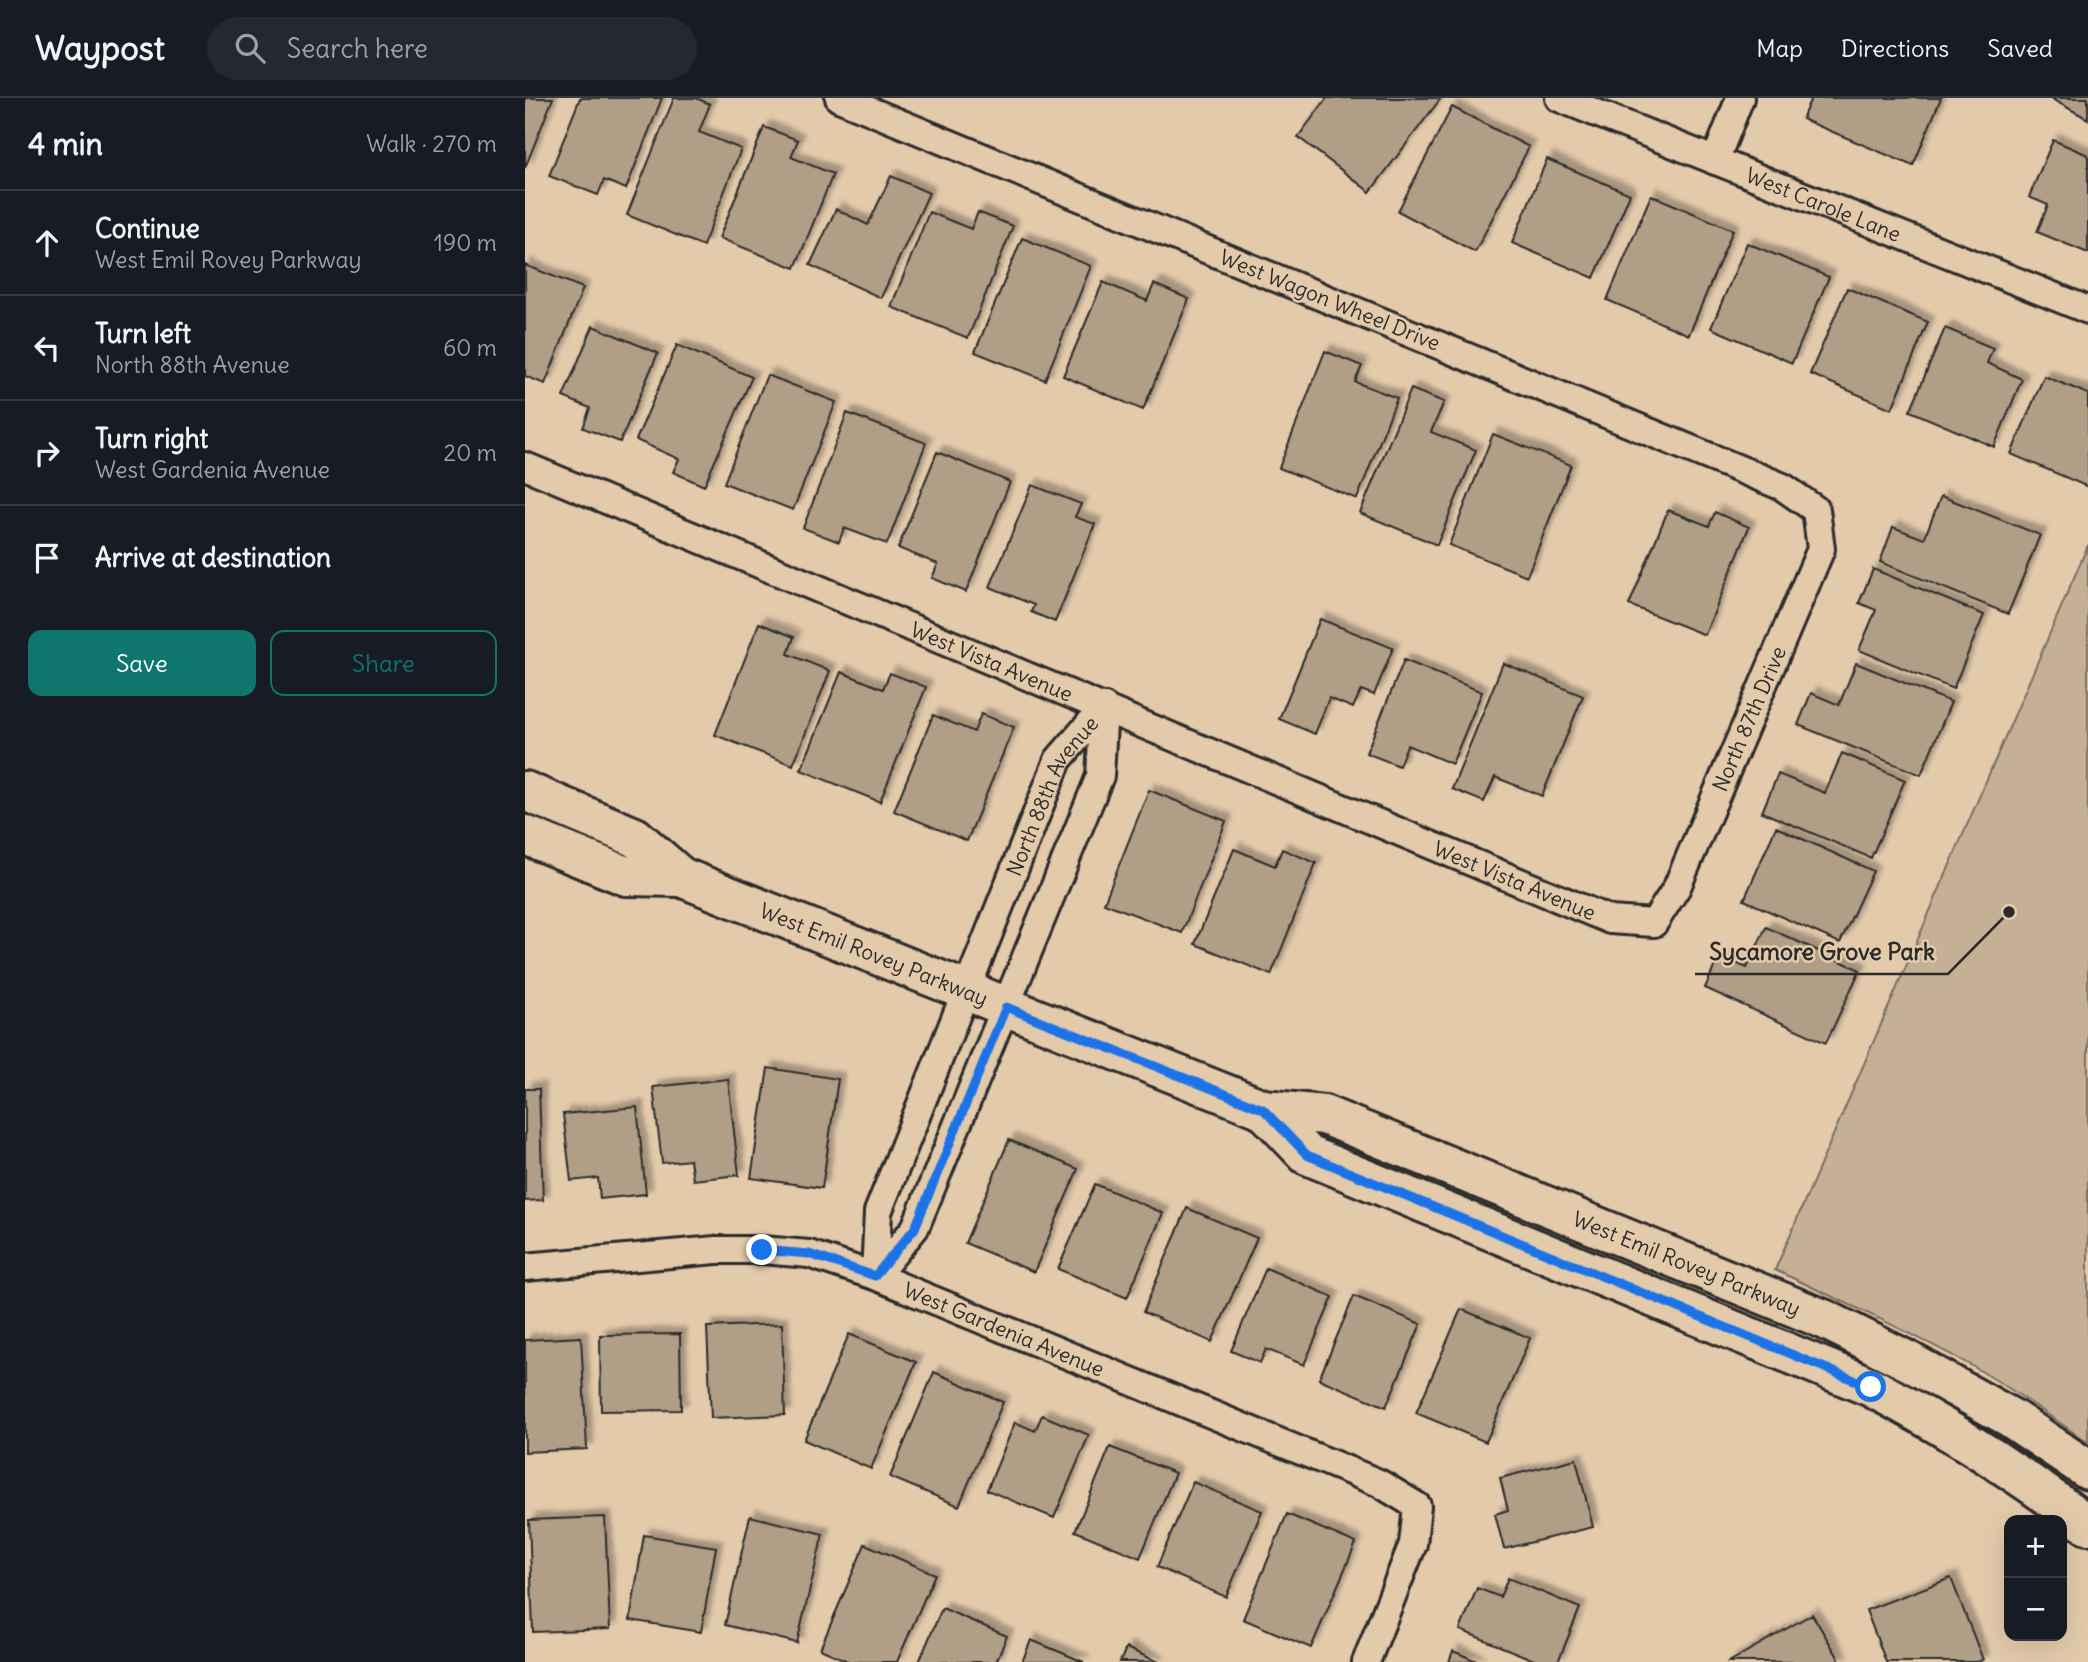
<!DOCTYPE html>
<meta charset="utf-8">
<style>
:root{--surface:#171b24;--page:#242831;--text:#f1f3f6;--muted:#9ea1a6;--line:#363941;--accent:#0f766e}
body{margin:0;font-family:Delius,sans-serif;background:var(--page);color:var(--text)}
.controls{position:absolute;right:21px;bottom:21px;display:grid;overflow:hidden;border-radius:14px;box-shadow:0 7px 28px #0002}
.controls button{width:63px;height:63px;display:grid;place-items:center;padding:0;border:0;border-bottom:2px solid var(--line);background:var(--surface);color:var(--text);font:35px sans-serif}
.stop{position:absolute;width:21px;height:21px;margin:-16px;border:5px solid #1a73e8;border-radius:50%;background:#fff}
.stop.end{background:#1a73e8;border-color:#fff;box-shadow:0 2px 7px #0008}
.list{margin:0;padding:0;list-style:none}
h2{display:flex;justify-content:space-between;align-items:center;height:91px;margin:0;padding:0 28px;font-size:30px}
h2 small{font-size:23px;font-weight:400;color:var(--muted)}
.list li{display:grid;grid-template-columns:46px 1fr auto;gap:21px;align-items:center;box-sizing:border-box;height:105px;padding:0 28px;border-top:2px solid var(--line)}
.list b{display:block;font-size:26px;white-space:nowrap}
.list p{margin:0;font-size:23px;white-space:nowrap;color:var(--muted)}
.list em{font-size:23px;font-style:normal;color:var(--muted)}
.actions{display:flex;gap:14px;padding:21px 28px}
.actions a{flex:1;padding:16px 0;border:2px solid var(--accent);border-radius:14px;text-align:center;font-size:24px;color:var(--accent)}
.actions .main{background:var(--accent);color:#fff}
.icon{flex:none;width:38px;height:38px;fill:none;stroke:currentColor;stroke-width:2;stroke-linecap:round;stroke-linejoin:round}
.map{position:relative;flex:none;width:1563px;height:1564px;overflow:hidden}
header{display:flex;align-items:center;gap:42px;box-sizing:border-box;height:98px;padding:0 35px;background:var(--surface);border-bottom:2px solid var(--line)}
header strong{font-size:33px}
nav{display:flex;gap:38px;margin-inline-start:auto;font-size:24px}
.search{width:490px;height:63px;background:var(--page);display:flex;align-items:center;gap:18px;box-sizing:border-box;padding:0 24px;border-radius:38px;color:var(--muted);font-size:26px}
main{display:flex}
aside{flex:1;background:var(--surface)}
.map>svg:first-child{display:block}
</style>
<header>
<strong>Waypost</strong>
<div class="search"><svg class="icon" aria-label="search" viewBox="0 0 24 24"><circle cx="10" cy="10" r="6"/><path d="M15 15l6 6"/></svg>Search here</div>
<nav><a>Map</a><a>Directions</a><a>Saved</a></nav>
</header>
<main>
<aside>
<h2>4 min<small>Walk · 270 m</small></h2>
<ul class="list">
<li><svg class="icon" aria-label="ahead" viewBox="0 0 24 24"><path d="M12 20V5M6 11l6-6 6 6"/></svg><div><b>Continue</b><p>West Emil Rovey Parkway</p></div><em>190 m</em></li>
<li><svg class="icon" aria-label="left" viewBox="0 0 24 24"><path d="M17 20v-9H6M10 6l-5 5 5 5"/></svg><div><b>Turn left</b><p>North 88th Avenue</p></div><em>60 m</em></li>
<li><svg class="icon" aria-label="right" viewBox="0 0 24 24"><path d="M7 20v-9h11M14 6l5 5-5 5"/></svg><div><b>Turn right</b><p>West Gardenia Avenue</p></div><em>20 m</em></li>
<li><svg class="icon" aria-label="arrive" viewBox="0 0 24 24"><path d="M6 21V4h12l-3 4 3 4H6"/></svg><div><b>Arrive at destination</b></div></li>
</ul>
<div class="actions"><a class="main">Save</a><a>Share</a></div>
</aside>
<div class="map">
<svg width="1563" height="1564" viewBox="0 0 1563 1564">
<defs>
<filter id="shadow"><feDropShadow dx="6" dy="-6" stdDeviation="2" flood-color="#0004"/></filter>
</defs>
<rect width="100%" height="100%" fill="#e3caab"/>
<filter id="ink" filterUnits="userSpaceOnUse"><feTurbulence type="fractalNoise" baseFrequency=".0143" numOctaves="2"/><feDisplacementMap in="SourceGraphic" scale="14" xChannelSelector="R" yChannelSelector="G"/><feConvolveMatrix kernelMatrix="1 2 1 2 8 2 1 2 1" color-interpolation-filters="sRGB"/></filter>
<g filter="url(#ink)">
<!-- green -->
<path fill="#c5b096" stroke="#786e60" stroke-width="2" d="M1563,447V1345C1526,1318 1488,1291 1447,1268C1383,1233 1317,1203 1250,1172Z"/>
<!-- building -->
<path fill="#b09e87" stroke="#2b2b2b" stroke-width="2" filter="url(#shadow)" d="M0,0H28L0,70Z
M55,0H137L101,91L79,82L73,97L24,78Z
M149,0H171L185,6L174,34L216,51L178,148L102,117Z
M802,0H916L845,94L773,39Z
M1286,0H1416L1388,68L1277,21Z
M1525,0H1563V21Z
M927,9L1004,49L950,154L873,113Z
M239,29L273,42L266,59L308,76L270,170L194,140Z
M1528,42L1563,57V155L1512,134L1523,107L1504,99Z
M1022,61L1105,96L1069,180L987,145Z
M366,78L404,95L356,200L285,167L311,111L343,127Z
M1126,97L1208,132L1164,237L1082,202Z
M404,114L446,131L453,114L488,128L443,240L366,209Z
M497,140L566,168L520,282L450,254Z
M1222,145L1304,179L1267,265L1186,230Z
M0,167L58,190L20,286L0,278Z
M578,184L622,203L629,186L664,201L618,312L538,278Z
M1322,190L1403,224L1367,311L1285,276Z
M68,228L133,255L95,344L58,330L65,310L38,299Z
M1420,230L1468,250L1462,265L1497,281L1469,349L1385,313Z
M152,247L227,279L179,388L148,374L154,361L111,342Z
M800,253L837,268L830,284L872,300L832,401L754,370Z
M242,277L311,304L268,412L199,385Z
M1519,278L1563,296V389L1486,356Z
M886,291L919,304L906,334L951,352L912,447L835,415Z
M322,315L401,345L362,446L319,430L314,444L278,430Z
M968,336L1046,367L1002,478L924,447Z
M412,354L485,384L441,494L407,480L413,466L373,450Z
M507,387L556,406L550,419L570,426L530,524L506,514L509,507L465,489Z
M1416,398L1515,437L1483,516L1355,464L1368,429L1399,441Z
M1143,412L1184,428L1190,414L1224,429L1180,537L1104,507Z
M1348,471L1459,517L1428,591L1334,552L1351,512L1334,505Z
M795,521L868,550L849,597L836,592L828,610L804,600L790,636L754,621Z
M234,525L269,539L263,556L305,573L268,667L190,637Z
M879,562L957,594L927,666L882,647L874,668L841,655Z
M978,565L1058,598L1017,698L970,679L959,704L927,691Z
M1331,565L1426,604L1396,677L1273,627L1286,595L1314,607Z
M316,574L358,591L365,575L401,589L355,704L276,672Z
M456,616L489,629L442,743L369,713L408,617L449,634Z
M1317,655L1380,682L1346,760L1237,714L1253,676L1300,695Z
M624,692L701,723L657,835L579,805Z
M1251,729L1348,773L1315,845L1219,802Z
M709,751L750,768L757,751L791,765L746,877L670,846Z
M1241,829L1335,872L1301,945L1180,890L1194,858L1222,870Z
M243,970L313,981L297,1090L226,1080Z
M203,981L214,1077L168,1082L165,1062L137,1065L128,989Z
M0,991H14L18,1102L0,1103Z
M112,1009L121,1096L75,1101L73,1080L46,1083L38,1016Z
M484,1042L553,1071L509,1174L440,1145Z
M570,1086L638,1115L602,1200L533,1171Z
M662,1110L732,1140L687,1244L618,1214Z
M741,1170L808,1199L779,1267L741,1251L735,1265L706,1253Z
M829,1198L896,1226L861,1309L794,1281Z
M936,1211L1005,1240L961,1344L891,1315Z
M257,1226L260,1317L186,1320L182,1229Z
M155,1236L156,1312L76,1313L75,1237Z
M324,1236L391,1264L346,1371L279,1342Z
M56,1239L62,1351L0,1354V1242Z
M409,1274L478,1304L434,1408L365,1379Z
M517,1317L564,1337L529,1420L462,1392L490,1324L510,1333Z
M585,1349L650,1375L615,1460L550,1433Z
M1051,1361L1068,1429L979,1451L970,1416L983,1412L975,1380Z
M668,1384L737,1413L701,1499L632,1469Z
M762,1416L831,1445L786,1550L718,1521Z
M225,1418L298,1436L272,1545L200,1527Z
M80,1419L85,1531L8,1534L4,1422Z
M119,1437L191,1449L176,1534L105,1522Z
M340,1446L410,1476L372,1564H325L295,1551Z
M983,1480L1055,1510L1033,1564H1014L935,1532L952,1490L975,1499Z
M1426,1480L1458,1562L1452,1564H1361L1341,1512Z
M417,1510L482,1538L471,1564H394Z
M1287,1516L1316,1564H1204Z
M506,1542L559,1564H497Z
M601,1550L634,1564H595Z
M928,1553L954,1564H924Z"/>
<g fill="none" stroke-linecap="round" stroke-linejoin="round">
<!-- street casing -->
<g stroke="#2b2b2b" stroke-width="32">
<g id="street">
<path id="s1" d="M1034,0L1563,212"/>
<path d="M1190,63L1215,0"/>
<path id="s2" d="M0,368L1085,822L1129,825L1152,789L1296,451L1291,412L1258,389L314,0"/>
<path id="s3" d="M0,1169L191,1152H237L284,1156L350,1178L854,1385L892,1408L888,1446L841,1564"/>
<path id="s4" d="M350,1178L353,1114L533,662L579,609"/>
<path d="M350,1178L390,1130L575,678L579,609"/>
</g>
</g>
<!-- secondary casing -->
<g stroke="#2b2b2b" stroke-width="44">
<g id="secondary">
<path id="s5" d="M0,693L110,739L156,779L738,1011L799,1017L1301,1222L1385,1264L1486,1320L1563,1372"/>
<path d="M0,737L101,778L156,779"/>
<path d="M738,1011L782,1057L1346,1289C1422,1329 1494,1375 1563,1427"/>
</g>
</g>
<!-- street -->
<use href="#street" stroke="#e3caab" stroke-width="26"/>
<!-- secondary -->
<use href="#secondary" stroke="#e3caab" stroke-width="38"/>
</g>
</g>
<g fill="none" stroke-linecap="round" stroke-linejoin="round" filter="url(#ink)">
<!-- route -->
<path stroke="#1a73e8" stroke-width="9" d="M237,1152L284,1156L350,1178L390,1130L481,909L738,1011L782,1057L1346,1289"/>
</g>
<g text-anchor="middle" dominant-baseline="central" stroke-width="5" stroke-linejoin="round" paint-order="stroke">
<!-- street labels -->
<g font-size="21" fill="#2b2b2b" stroke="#e3caab">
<text stroke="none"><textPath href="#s1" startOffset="285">West Carole Lane</textPath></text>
<text transform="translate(805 202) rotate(22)">West Wagon Wheel Drive</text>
<text stroke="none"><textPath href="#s2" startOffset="506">West Vista Avenue</textPath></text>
<text stroke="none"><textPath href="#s2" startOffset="1446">North 87th Drive</textPath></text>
<text stroke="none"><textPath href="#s4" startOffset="516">North 88th Avenue</textPath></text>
<text stroke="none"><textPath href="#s2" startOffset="1073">West Vista Avenue</textPath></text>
<text stroke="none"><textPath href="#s5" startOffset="388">West Emil Rovey Parkway</textPath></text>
<text stroke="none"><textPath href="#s5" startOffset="1260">West Emil Rovey Parkway</textPath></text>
<text stroke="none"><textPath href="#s3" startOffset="494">West Gardenia Avenue</textPath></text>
</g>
</g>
<!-- callouts -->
<path fill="none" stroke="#2b2b2b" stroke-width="2.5" d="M1484 814L1423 876H1170"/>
<circle fill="#2b2b2b" stroke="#e3caab" stroke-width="2.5" cx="1484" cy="814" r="7"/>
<g font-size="23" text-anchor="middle" font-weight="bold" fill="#2b2b2b" stroke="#e3caab" stroke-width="5" stroke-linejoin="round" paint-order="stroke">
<text x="1297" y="862">Sycamore Grove Park</text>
</g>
</svg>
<div class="controls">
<button>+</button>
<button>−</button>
</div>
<div class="stop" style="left:1346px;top:1289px"></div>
<div class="stop end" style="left:237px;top:1152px"></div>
</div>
</main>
